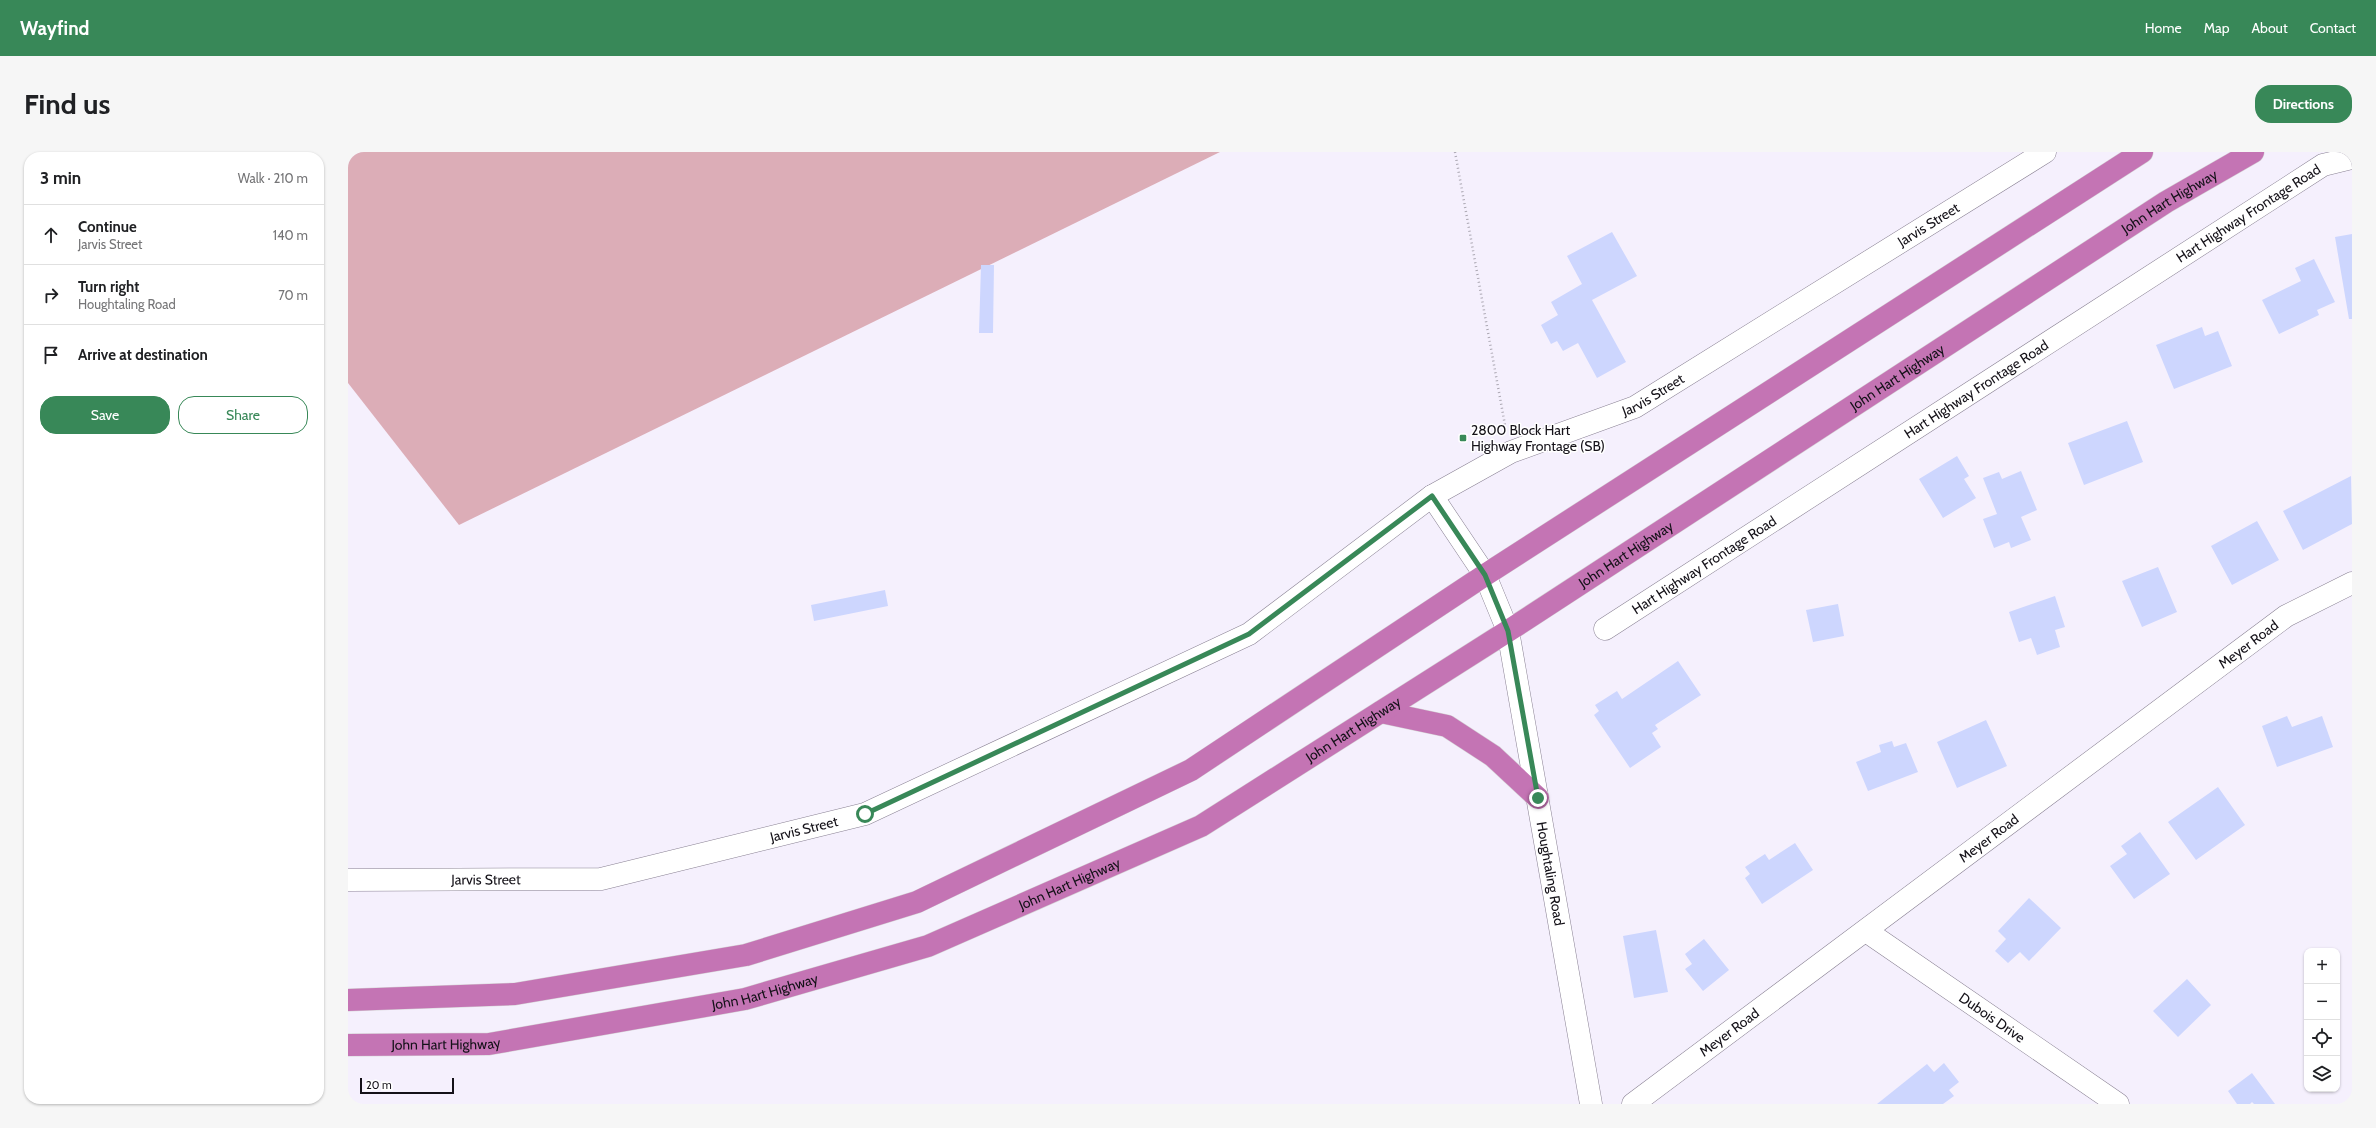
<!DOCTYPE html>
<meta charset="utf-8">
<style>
:root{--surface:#fff;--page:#f6f6f6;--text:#202124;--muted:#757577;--line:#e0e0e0;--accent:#388858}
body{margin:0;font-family:Cabin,sans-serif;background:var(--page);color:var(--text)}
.controls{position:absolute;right:12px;bottom:12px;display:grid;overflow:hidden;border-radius:8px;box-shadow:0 1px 3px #0004}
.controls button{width:36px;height:36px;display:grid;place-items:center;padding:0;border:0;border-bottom:1px solid var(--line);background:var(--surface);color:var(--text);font:20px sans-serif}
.scale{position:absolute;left:12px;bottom:10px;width:94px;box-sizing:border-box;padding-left:4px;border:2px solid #141118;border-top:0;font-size:11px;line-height:14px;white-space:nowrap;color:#141118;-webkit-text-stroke:3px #fff;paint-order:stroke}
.stop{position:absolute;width:12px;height:12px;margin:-9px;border:3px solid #388858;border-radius:50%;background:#fff}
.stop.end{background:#388858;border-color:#fff;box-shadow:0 1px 4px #0008}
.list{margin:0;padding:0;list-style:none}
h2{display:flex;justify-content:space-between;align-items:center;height:52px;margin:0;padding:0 16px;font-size:17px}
h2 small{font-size:13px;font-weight:400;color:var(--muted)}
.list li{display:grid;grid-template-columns:26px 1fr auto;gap:12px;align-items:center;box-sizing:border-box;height:60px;padding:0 16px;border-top:1px solid var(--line)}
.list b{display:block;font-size:15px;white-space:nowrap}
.list p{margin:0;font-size:13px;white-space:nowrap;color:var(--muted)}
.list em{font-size:13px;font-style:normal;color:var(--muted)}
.actions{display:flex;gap:8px;padding:12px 16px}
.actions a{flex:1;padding:9px 0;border:1px solid var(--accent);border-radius:16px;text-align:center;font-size:14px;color:var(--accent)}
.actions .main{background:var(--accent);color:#fff}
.icon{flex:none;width:22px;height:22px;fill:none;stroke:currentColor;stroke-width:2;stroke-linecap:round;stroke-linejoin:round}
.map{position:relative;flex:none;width:2004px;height:952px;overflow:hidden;border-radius:16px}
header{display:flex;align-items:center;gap:24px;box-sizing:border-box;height:56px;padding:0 20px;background:var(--accent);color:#fff}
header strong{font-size:19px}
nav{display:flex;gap:22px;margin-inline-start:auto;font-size:14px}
.intro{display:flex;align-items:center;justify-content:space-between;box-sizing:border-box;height:96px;padding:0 24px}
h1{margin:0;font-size:28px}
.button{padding:10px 18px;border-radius:16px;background:var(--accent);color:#fff;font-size:14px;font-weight:700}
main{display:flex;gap:24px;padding:0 24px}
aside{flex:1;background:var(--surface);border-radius:16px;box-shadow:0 1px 3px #0004}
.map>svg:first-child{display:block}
</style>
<header>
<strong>Wayfind</strong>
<nav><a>Home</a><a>Map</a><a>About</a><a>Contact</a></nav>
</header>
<div class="intro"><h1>Find us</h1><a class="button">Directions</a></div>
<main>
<aside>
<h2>3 min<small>Walk · 210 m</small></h2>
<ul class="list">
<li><svg class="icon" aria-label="ahead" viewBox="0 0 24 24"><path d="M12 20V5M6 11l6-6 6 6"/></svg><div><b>Continue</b><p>Jarvis Street</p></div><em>140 m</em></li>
<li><svg class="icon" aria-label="right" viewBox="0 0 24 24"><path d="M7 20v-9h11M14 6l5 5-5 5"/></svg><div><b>Turn right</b><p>Houghtaling Road</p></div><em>70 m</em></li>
<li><svg class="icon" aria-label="arrive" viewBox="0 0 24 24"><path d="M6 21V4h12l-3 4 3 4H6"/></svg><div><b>Arrive at destination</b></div></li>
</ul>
<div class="actions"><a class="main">Save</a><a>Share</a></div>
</aside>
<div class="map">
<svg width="2004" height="952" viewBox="0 0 2004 952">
<rect width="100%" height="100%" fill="#f5f0fd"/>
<!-- forest -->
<path fill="#dcadb7" d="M0,0H872L111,373L0,231Z"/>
<!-- building -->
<path fill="#cdd6fe" d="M1264,80L1289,124L1244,148L1278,210L1249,226L1230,191L1215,199L1209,189L1203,192L1193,173L1210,163L1203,150L1234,132L1219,104Z
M2004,82V167H2001L1987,85Z
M1966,107L1987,150L1969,158L1971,163L1931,182L1914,148L1953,129L1947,116Z
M633,113H646L645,181H631Z
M1854,175L1857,184L1870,179L1884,214L1826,237L1808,193Z
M1779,269L1795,310L1736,333L1720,291Z
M1609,304L1621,324L1616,327L1628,346L1595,366L1571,327Z
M1673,319L1689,358L1673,365L1683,388L1663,396L1661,390L1646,396L1635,367L1649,362L1635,326L1651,320L1654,327Z
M2003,324L2004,372L1955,398L1935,359Z
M1909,369L1931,408L1884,433L1863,394Z
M1810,415L1829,460L1794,475L1774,429Z
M537,438L540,454L466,469L463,453Z
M1707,444L1717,475L1707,478L1712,495L1689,503L1683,486L1671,490L1661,460Z
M1490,452L1496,484L1465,490L1458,458Z
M1330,509L1353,543L1307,573L1310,577L1304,581L1313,595L1282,616L1246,563L1251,559L1247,553L1269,539L1274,547Z
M1939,564L1944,575L1974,564L1985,595L1929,615L1914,574Z
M1638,568L1659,614L1609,636L1589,590Z
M1544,589L1546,595L1558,591L1570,620L1520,639L1508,610L1533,600L1531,593Z
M1870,635L1897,673L1848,708L1820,670Z
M1792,680L1822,722L1786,747L1762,714L1779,702L1773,694Z
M1447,691L1465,718L1414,752L1397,726L1402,722L1397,715L1417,702L1421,708Z
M1681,746L1713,776L1681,809L1672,800L1660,811L1647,799L1658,787L1650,779Z
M1308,778L1320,840L1286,846L1275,784Z
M1356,787L1381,818L1355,839L1337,817L1344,812L1337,802Z
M1839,827L1863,853L1830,885L1805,859Z
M1596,911L1611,930L1601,938L1606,944L1595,952H1529L1579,912L1586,920Z
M1904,921L1927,952H1906L1904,950L1902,952H1889L1880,939Z"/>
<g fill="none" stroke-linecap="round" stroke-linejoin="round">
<!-- street casing -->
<g stroke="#898193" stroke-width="23">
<g id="street">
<path id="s1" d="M1084,344L1137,423L1160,479L1243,952"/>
<path id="s2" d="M1257,477L1975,13L2004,6"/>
<path id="s3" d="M0,728L253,727L517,662L901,482L1084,344L1163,300L1287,255L1697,0"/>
<path id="s4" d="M1518,779L1770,952"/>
<path id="s5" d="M1285,952L1938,464L2004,431"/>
</g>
</g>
<!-- highway casing -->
<g stroke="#d5d4d5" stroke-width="23">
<g id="highway">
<path d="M1033,560L1099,574L1145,604L1190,646"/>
<path d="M0,848L167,842L398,803L569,750L843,618L1137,423L1794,0"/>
<path id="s6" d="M0,893L141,892L397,847L580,794L853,674L1160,479L1818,50L1905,0"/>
</g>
</g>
<!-- path -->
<path stroke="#aca8b3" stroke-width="2.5" stroke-dasharray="1 3" stroke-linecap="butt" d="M1107,0L1157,273"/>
<!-- street -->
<use href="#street" stroke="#fff" stroke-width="22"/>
<!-- highway -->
<use href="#highway" stroke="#c474b4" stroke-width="22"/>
</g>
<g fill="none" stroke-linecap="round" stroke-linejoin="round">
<!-- route -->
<path stroke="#388858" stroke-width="5" d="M517,662L901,482L1084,344L1137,423L1160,479L1190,646"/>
</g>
<!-- markers -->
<rect fill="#388858" stroke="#fff" stroke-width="1.5" x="1111" y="282" width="8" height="8" rx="2"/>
<g text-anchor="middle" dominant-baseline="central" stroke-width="3" stroke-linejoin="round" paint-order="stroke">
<!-- street labels -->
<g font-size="14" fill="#141118" stroke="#fff">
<text stroke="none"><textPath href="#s6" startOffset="2042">John Hart Highway</textPath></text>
<text stroke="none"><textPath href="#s2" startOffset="766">Hart Highway Frontage Road</textPath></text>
<text stroke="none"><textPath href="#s3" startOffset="1746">Jarvis Street</textPath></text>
<text stroke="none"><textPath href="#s6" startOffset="1718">John Hart Highway</textPath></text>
<text stroke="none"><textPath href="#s2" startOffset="442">Hart Highway Frontage Road</textPath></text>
<text stroke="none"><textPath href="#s3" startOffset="1422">Jarvis Street</textPath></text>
<text stroke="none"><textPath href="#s6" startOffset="1394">John Hart Highway</textPath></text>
<text stroke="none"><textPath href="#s2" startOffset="118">Hart Highway Frontage Road</textPath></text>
<text stroke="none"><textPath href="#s5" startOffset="768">Meyer Road</textPath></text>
<text stroke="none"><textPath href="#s6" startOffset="1070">John Hart Highway</textPath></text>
<text stroke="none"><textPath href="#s3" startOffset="462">Jarvis Street</textPath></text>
<text stroke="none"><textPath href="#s5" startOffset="444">Meyer Road</textPath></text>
<text stroke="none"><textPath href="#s1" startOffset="402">Houghtaling Road</textPath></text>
<text stroke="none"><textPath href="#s3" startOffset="138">Jarvis Street</textPath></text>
<text stroke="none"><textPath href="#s6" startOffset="746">John Hart Highway</textPath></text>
<text stroke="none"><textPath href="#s6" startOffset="422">John Hart Highway</textPath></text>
<text stroke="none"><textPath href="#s4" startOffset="153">Dubois Drive</textPath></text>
<text stroke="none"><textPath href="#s5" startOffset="120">Meyer Road</textPath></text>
<text stroke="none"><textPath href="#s6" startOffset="98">John Hart Highway</textPath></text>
</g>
<!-- poi labels -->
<g font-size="14" fill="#141118" stroke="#fff" text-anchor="start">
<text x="1123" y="278">2800 Block Hart<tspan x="1123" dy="16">Highway Frontage (SB)</tspan></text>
</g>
</g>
</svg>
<div class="controls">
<button>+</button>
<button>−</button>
<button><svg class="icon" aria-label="locate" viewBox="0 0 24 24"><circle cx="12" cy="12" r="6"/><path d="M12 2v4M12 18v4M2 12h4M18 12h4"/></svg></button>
<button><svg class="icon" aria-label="layers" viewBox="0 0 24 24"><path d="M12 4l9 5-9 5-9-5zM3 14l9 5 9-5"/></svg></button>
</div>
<div class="scale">20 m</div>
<div class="stop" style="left:517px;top:662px"></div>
<div class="stop end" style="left:1190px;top:646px"></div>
</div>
</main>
